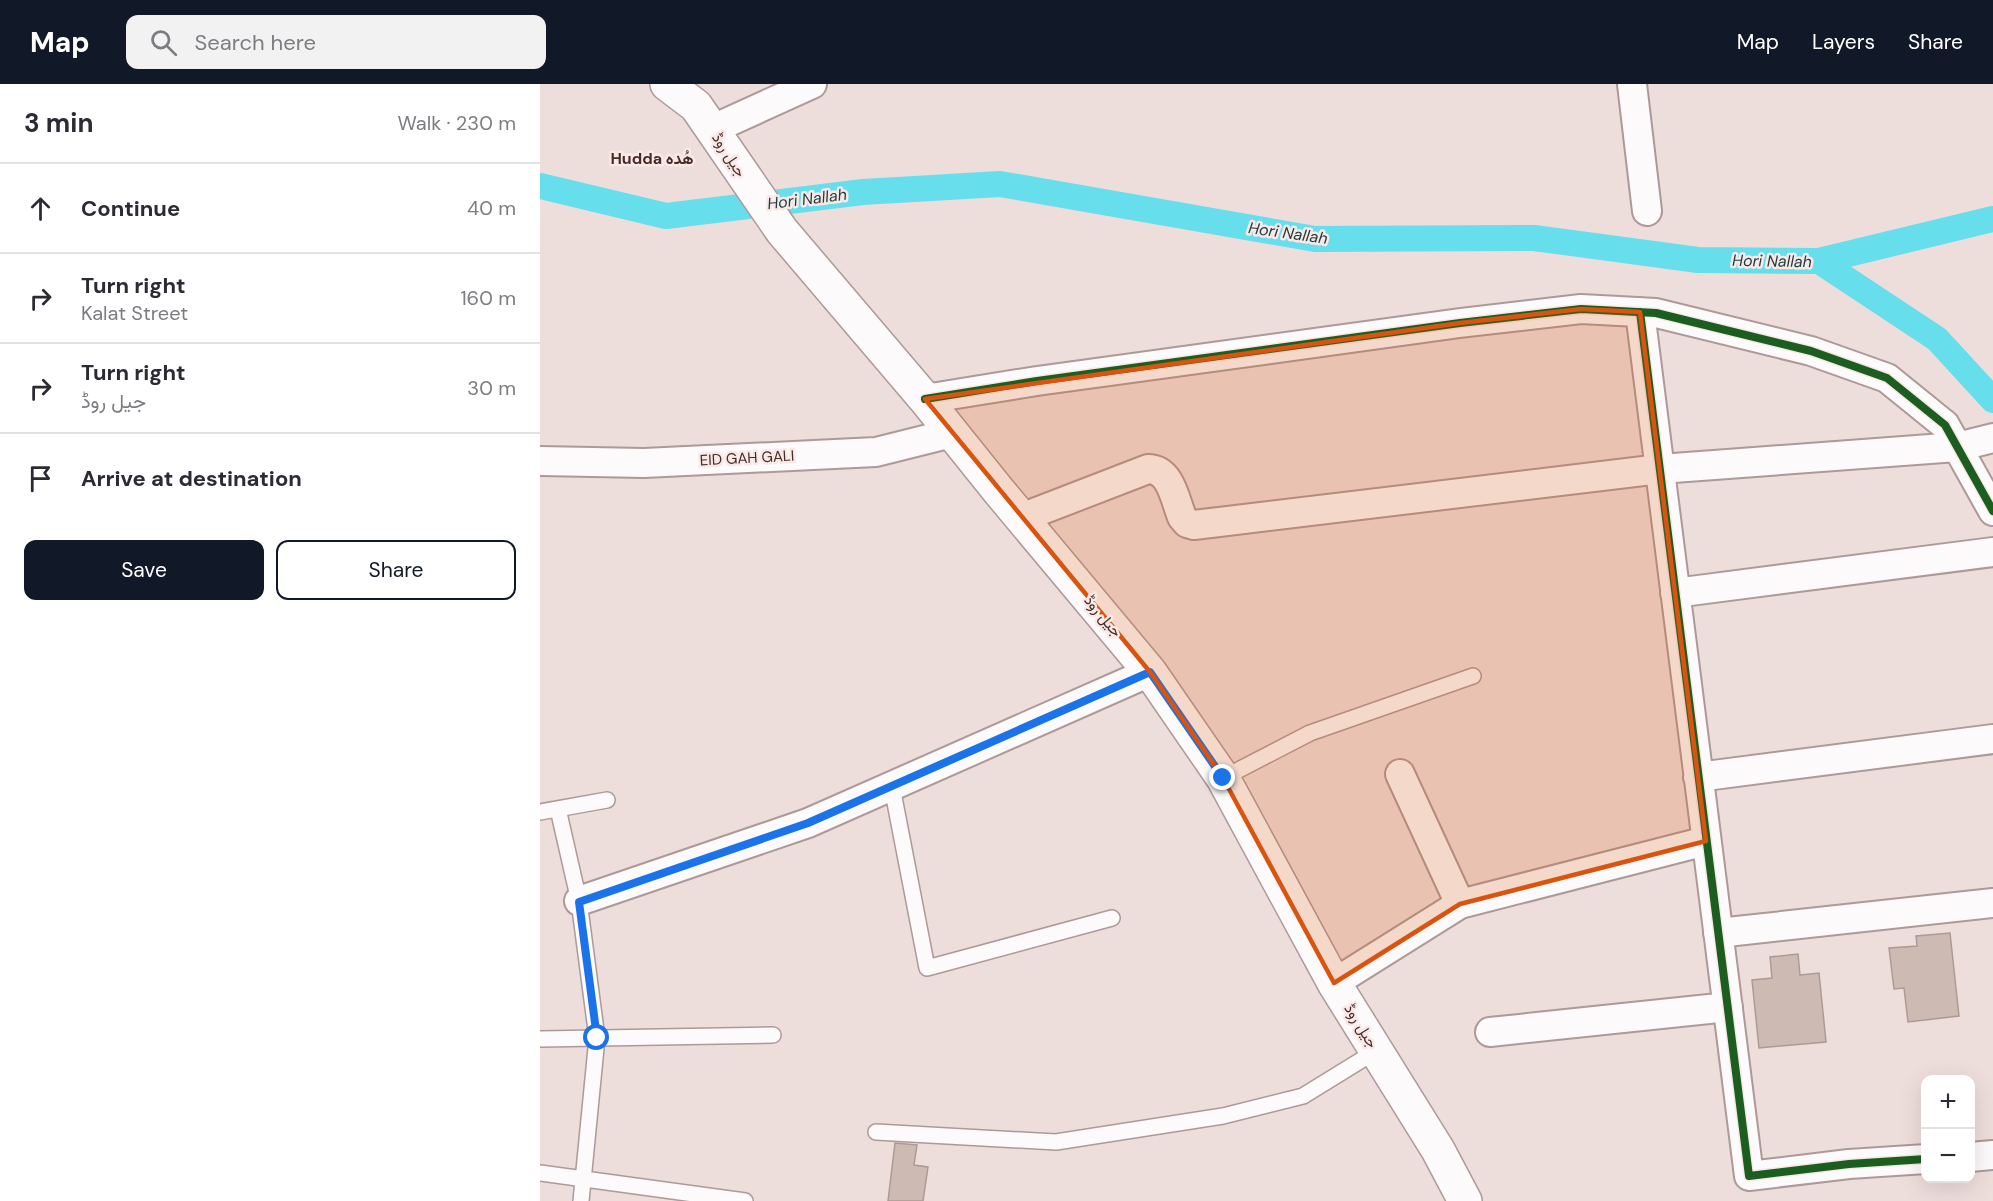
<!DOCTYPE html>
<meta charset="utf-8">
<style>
:root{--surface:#fff;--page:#f2f2f3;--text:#2b2b33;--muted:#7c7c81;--line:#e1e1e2;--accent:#111827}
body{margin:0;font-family:"DM Sans",Vazirmatn,sans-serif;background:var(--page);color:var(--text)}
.controls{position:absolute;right:18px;bottom:18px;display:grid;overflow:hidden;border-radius:12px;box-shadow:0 6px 24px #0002}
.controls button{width:54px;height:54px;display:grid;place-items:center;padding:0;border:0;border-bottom:2px solid var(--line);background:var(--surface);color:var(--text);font:30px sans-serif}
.stop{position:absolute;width:18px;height:18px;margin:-14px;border:4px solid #1a73e8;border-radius:50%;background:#fff}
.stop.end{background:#1a73e8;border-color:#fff;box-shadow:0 2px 6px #0008}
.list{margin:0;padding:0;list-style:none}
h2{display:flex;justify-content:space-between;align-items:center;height:78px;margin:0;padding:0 24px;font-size:26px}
h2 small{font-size:20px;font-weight:400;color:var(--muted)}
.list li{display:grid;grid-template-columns:39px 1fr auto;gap:18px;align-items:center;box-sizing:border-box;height:90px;padding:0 24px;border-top:2px solid var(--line)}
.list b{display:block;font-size:22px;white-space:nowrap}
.list p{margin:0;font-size:20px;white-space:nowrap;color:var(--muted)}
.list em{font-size:20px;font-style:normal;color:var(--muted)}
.actions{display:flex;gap:12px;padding:18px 24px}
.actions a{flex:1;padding:14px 0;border:2px solid var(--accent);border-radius:12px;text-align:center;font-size:21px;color:var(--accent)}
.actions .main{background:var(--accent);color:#fff}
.icon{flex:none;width:33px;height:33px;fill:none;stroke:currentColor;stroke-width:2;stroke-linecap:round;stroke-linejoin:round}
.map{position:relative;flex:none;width:1453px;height:1117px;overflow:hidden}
header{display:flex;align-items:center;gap:36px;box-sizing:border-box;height:84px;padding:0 30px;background:var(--accent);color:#fff}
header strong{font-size:28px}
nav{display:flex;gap:33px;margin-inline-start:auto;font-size:21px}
.search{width:420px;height:54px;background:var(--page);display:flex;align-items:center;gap:15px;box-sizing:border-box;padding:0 21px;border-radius:12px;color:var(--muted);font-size:22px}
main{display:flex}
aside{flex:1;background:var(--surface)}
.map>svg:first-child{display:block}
</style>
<header>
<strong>Map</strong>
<div class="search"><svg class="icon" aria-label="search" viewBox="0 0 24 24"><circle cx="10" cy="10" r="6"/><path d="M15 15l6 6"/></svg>Search here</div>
<nav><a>Map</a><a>Layers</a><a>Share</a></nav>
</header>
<main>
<aside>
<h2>3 min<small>Walk · 230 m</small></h2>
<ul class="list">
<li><svg class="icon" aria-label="ahead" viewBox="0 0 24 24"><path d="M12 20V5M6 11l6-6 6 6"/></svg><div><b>Continue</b></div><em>40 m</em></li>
<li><svg class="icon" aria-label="right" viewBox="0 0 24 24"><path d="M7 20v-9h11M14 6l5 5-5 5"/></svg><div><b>Turn right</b><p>Kalat Street</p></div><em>160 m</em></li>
<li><svg class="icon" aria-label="right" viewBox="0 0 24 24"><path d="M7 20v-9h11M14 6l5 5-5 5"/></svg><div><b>Turn right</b><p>جیل روڈ</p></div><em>30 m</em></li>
<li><svg class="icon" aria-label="arrive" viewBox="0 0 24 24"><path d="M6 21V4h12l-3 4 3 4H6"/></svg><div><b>Arrive at destination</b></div></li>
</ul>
<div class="actions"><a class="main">Save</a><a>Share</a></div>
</aside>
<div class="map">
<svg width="1453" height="1117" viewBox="0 0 1453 1117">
<rect width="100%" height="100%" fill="#eededb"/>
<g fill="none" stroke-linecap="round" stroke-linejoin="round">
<!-- canal -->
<path stroke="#67deec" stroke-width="26" d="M0,102L126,132L323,108L460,100L775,155L994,154L1158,176L1279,177L1397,255L1453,316
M1279,177L1453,135"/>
</g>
<!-- building -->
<path fill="#cdbab3" stroke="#ac9a94" stroke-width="1.5" d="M1410,849L1419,932L1368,938L1364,904L1354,905L1349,864L1377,862L1376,852Z
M1258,870L1260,891L1279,889L1286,958L1219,964L1212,896L1232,894L1230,873Z
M355,1059L377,1061L374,1081L388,1083L383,1117H348Z"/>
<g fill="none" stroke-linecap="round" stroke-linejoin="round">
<!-- service casing -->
<g stroke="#ad9997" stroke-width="18">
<path id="service" d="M683,694L770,649L933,592
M352,703L387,884L572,834
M18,725L39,817L57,954L41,1117
M0,728L67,716
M0,955L233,951
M336,1048L516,1058L683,1032L763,1012L836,967
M0,1089L205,1117"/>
</g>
<!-- minor casing -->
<g stroke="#ad9997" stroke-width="32">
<path id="minor" d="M1092,0L1107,127
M173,45L272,0
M1100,228L1209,1092L1309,1080L1386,1075
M385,315L497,297L920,239L1041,225L1116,229L1271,267L1347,294L1405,341L1453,427
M0,377L104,379L336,368L412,349
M481,434L608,385C631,385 635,416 642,433L647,439L654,441L1120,385L1417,363L1453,354
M1135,509L1453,468
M860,690L920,820
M1158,693L1453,655
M39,817L268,739L610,588
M1178,849L1453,819
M794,899L920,820L1166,757
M950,948L1188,923
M1430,1073L1453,1071"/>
</g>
<!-- secondary casing -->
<g stroke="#ad9997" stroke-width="36">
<path id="secondary" d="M127,0L156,22L242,147L385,315L458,406L610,588L683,694L794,899L898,1066L925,1117"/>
</g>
<!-- service -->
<use href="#service" stroke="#fcfafa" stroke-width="15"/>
<!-- minor -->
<use href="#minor" stroke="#fcfafa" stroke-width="28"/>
<!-- secondary -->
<use href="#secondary" stroke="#fcfafa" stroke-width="33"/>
<!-- cycleway casing -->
<g stroke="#f8e9e7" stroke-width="11">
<path id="cycleway" d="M1100,228L1209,1092L1309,1080L1386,1075
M385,315L497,297L920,239L1041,225L1116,229L1271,267L1347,294L1405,341L1453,427"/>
</g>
<!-- cycleway -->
<use href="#cycleway" stroke="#1b5e20" stroke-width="8"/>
</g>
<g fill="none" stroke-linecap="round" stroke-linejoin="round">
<!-- route -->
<path stroke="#1a73e8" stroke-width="8" d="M57,954L39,818L268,739L610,588L683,694"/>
</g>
<!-- marked area -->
<path fill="#d8540f" fill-opacity="0.2" stroke="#d8540f" stroke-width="4.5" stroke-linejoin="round" d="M1041,225L1100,228L1166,757L920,820L794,899L683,694L610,588L385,315L920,239Z"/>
<g text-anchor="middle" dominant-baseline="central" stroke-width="5" stroke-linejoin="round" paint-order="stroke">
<!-- street labels -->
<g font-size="15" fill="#472b27" stroke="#f8e9e7">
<text transform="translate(189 71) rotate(57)">جیل روڈ</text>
<text transform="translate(207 374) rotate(-3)">EID GAH GALI</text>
<text transform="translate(563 532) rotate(50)">جیل روڈ</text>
<text transform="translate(821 942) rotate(58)">جیل روڈ</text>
</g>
<!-- neighbourhood labels -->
<g font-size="16" font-weight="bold" fill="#472b27" stroke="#f8e9e7">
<text x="112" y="74">Hudda ھُدہ</text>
</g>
<!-- water labels -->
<g font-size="16" font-style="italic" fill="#213c3f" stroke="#f8e9e7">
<text transform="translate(267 115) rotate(-7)">Hori Nallah</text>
<text transform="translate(748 149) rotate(8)">Hori Nallah</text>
<text transform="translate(1232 177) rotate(1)">Hori Nallah</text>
</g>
</g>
</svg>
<div class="controls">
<button>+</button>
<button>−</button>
</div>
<div class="stop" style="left:57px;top:954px"></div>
<div class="stop end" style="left:683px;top:694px"></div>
</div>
</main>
